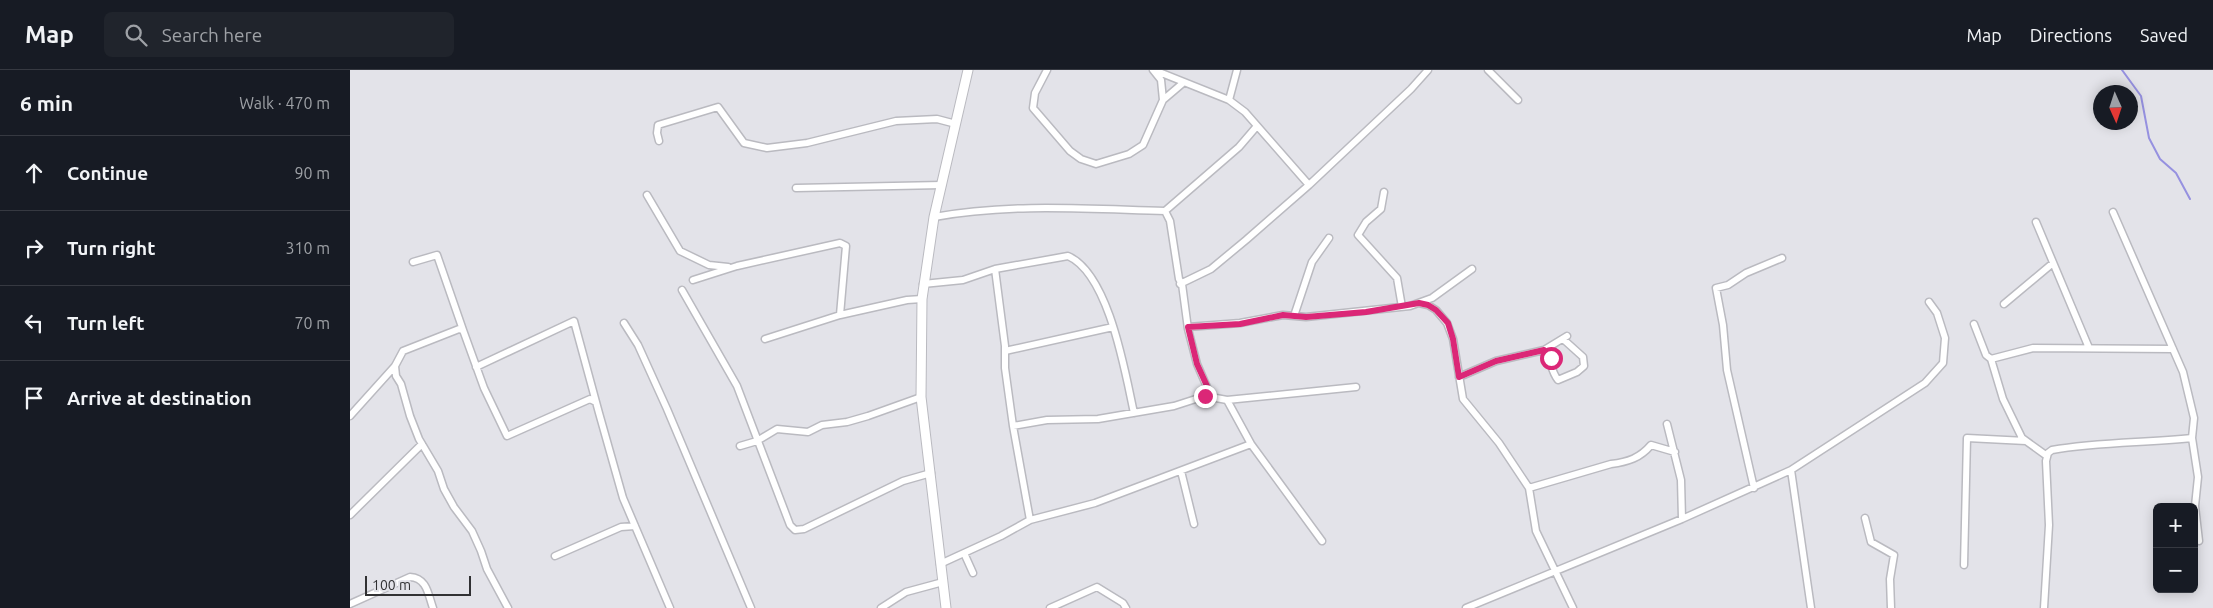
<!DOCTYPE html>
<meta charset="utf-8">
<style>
:root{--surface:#171b24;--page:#20242c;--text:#f1f3f6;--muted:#9ea1a6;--line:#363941}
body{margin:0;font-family:Ubuntu,sans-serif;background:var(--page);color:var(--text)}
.controls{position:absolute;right:15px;bottom:15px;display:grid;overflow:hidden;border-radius:8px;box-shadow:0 2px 12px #0003}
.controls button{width:45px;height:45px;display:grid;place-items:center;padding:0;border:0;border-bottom:1px solid var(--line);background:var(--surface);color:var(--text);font:25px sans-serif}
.compass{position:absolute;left:1743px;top:15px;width:45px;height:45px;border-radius:50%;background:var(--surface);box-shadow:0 2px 12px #0003;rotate:177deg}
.scale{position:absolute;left:15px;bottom:12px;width:106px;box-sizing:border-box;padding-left:5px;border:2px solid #313133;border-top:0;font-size:14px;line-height:18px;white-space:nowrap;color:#313133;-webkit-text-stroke:4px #e3e3e9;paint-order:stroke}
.stop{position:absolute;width:15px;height:15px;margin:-11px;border:4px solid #db2777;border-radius:50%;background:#fff}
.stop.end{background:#db2777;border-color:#fff;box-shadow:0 1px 5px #0008}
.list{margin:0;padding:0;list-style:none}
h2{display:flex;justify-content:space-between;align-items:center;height:65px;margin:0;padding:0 20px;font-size:21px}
h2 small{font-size:16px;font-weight:400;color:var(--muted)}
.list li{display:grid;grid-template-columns:32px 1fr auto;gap:15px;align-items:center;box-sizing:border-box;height:75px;padding:0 20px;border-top:1px solid var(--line)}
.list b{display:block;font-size:19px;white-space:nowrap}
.list em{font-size:16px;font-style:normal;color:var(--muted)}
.icon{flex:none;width:28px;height:28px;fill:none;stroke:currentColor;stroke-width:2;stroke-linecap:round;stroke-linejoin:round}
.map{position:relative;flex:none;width:1863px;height:538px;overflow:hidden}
header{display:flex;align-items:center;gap:30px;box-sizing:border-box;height:70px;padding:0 25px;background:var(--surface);border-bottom:1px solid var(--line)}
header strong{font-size:24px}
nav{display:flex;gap:28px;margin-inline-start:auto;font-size:18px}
.search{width:350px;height:45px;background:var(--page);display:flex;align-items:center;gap:12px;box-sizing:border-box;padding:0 18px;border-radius:8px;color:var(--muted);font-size:19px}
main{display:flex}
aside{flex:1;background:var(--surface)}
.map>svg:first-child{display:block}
</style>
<header>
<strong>Map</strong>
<div class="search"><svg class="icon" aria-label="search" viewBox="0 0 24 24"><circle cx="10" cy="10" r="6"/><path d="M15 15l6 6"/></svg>Search here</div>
<nav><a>Map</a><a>Directions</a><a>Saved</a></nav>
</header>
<main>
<aside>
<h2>6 min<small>Walk · 470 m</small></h2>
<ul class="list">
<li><svg class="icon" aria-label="ahead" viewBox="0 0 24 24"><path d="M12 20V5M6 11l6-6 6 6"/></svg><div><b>Continue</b></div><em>90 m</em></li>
<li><svg class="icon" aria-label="right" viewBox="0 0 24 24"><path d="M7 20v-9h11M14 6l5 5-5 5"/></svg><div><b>Turn right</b></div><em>310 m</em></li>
<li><svg class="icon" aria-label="left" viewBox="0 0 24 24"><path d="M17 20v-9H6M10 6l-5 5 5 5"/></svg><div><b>Turn left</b></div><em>70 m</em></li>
<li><svg class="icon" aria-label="arrive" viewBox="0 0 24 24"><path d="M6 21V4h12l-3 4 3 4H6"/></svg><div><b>Arrive at destination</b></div></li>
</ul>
</aside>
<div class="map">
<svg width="1863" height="538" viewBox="0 0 1863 538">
<rect width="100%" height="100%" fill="#e3e3e9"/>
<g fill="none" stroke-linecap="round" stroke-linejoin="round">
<!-- stream -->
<path stroke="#9691e0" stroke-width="2" d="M1772,0L1791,26L1799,68L1810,89L1826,103L1840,129"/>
<!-- street casing -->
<g stroke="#babac0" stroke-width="9">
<path id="street" d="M697,0L685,23L683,38L720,81L731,89L746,94L779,84L793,75L813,30L811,10L803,0
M804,0L879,30L895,42L959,115
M1138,0L1168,30
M813,30L833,13
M879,30L887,0
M309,71L307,63L308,55L368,37L394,73L417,78L457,73L546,51L587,49L606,54
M446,118L592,115
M1034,122L1031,139L1016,152L1008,165L1047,208L1052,237
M297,125L330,181L359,195L378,197
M1763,142L1833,302L1844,348L1842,368L1848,407L1845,436L1849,471
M584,147C661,133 738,139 815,141L889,77L907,56
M1686,152L1739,278
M63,192L87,185L113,260
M645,199L718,186C759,204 775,302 784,343
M343,210L387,196L490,173L496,176L490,245L557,230L572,229
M573,214L613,210L645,199L655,276V298L663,356L697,350L748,349L824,336L855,326L857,317L847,294L838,259L832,214L829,209L820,151L815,141
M830,214L861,199L896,170L959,115L1061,19L1078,0
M332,220L387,316L440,455L445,460L454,459L553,411L581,403
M1069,233L1078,235L1086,240L1097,253L1103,269L1113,329L1149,373L1179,418L1186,461L1223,538
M1654,234L1703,193
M944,246L962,192L979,168
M274,253L288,275L317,339L401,538
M1624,254L1636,285L1641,289
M838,257L890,253L933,245L956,247L1060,236L1082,228L1122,199
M415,269L490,245
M1194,280C1202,290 1200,300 1208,310L1227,302L1234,296L1233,287L1213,269
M655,281L763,257
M45,296L46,306L51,314L60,346L69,369L88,401L94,419L104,437L122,461L131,481L137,499L158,538
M126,297L224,251L246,332
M1109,307L1146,291L1194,280L1217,266
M877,330L1006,317
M0,346L45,296L53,281L109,259L113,260L134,318L157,366L240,329L246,332L249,343L273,428L320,538
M1317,354L1331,410L1332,449
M663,356L680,450L745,433L901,374L877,330L855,326
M901,374L972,471
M390,376L407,371L427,359L458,362L472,355L497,352L518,346L571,327
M1697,386L1672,368L1653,329L1641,289L1683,278L1823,279
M1441,400L1575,313L1593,293L1595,268L1587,243L1579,232
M831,401L844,454
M1179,418L1261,394C1278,392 1290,388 1301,375L1325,382
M1404,418L1377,300L1373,255L1366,218L1378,215L1396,203L1432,188
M0,445L72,374
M1515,448L1521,472L1544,485L1540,509L1541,538
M614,483L623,503
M205,486L271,457L285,456
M590,494L651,466L680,450
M1614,495L1617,368L1676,371
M0,534L60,507C77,508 78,524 83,538
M531,538L556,522L593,512
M700,538L747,517L773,533L776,538
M1116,538L1332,449L1441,400L1461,538
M1694,538L1699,455L1696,391L1698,383L1702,380C1748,372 1795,373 1842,368"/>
</g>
<!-- secondary casing -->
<g stroke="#babac0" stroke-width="11">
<path id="secondary" d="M596,538L571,327L572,229L584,147L618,0"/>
</g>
<!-- street -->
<use href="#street" stroke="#fff" stroke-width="6"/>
<!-- secondary -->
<use href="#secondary" stroke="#fff" stroke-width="9"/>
</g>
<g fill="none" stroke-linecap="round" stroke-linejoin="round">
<!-- route -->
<path stroke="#db2777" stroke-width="6" d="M855,326L857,316L847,294L838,257L890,254L933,245L956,247L1016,242L1069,233L1078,235L1086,240L1098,253L1103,269L1109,307L1146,291L1194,280L1201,288"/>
</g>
</svg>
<div class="controls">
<button>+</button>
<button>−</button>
</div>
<svg class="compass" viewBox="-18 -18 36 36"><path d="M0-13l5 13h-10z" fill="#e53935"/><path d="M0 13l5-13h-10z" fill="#9ea1a6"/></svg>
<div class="scale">100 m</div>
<div class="stop" style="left:1201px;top:288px"></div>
<div class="stop end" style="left:855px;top:326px"></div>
</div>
</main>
